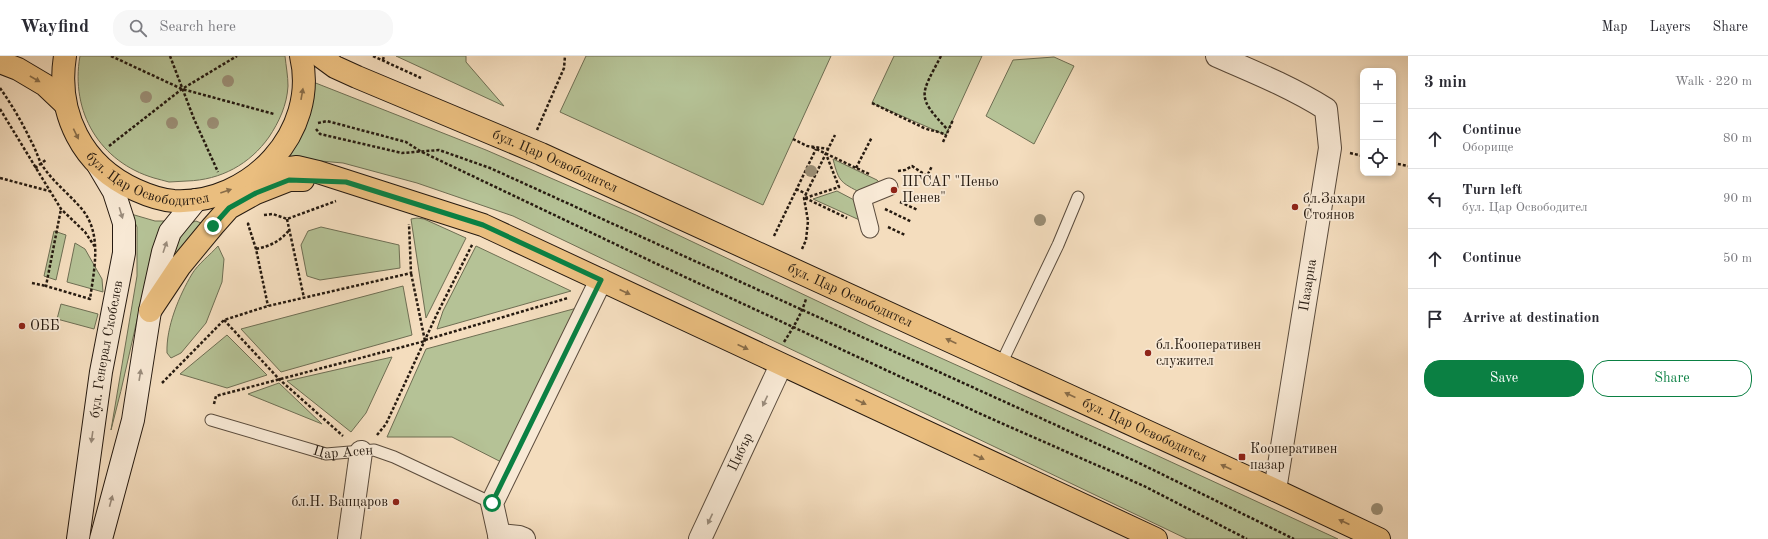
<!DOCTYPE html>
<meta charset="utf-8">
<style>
:root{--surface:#fff;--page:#f7f7f7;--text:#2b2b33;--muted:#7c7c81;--line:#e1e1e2;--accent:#0b8043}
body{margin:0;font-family:"Old Standard TT",serif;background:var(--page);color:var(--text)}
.controls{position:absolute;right:12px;top:12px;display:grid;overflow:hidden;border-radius:8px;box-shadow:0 2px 6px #0003}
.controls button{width:36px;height:36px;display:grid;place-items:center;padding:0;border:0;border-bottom:1px solid var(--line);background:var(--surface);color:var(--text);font:20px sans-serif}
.stop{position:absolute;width:12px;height:12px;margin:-9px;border:3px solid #0b8043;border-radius:50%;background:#fff}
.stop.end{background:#0b8043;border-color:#fff;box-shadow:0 1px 4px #0008}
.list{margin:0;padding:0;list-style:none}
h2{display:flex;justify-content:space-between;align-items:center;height:52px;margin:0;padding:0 16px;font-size:17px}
h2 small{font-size:13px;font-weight:400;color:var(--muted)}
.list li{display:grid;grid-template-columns:26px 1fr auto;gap:12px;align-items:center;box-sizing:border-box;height:60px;padding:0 16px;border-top:1px solid var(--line)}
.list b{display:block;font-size:15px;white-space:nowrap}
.list p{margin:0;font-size:13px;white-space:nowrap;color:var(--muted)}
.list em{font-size:13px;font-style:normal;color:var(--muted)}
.actions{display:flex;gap:8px;padding:12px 16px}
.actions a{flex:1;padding:9px 0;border:1px solid var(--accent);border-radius:16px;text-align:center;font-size:14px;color:var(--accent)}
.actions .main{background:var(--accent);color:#fff}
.icon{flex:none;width:22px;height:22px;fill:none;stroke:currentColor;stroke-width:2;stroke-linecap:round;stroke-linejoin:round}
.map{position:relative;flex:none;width:1408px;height:483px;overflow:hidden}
header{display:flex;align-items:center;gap:24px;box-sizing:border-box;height:56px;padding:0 20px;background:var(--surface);border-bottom:1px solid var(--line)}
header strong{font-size:19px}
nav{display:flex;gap:22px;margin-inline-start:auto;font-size:14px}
.search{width:280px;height:36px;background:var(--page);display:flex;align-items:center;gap:10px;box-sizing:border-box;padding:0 14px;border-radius:16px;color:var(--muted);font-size:15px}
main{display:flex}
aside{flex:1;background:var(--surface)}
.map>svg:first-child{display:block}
</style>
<header>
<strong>Wayfind</strong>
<div class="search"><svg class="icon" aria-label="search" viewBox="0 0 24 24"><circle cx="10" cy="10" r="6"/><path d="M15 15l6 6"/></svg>Search here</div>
<nav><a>Map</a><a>Layers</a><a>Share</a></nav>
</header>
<main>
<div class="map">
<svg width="1408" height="483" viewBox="0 0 1408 483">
<rect width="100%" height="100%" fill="#f4ddbe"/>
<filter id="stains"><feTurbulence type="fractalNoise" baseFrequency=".005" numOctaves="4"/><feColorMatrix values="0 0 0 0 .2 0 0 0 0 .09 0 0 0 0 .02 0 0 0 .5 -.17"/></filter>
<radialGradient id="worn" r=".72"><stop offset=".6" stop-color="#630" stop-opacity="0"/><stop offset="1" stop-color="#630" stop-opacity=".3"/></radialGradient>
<!-- green -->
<path fill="#b5c296" stroke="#6e6e53" d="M80,0H285C286,10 288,20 288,30C287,49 279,66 269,81C250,108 221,124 187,125C181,125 175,126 169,126C164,125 159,123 154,122C100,106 70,56 80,0Z
M396,0H466V6L504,50Z
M586,0H831L763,149L560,56Z
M894,0H982L946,79L872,47Z
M1054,1L1074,10L1034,88L986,60L1013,4Z
M308,24L486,94L636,159L872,271L1156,399L1338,483H1187L513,160L417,127L343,107L287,102Z
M833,103L877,124L880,127L861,137C841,126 839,127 833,103Z
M837,135L858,146L864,166L813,143Z
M131,158L155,165H167C161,183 153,201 148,220C134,271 125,323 111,374L137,220V171Z
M417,162L424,163L466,182L426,262L411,163Z
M196,165L201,167L200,173L168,216L166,201L186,169Z
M321,171L399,189L400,212L320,224L307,220L301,189L308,175Z
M54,175L66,179L56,224L44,220Z
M75,187L85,193L102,223L103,236L67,226Z
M218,190L224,203L222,226L206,267L181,297L171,302L167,297C166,271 179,240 192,218C198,208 210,199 218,190Z
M476,190L571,235L437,273L443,255Z
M403,230L412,279L281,316L241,273Z
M61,248L98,258L94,273L57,263Z
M588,249L511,411L452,381H387L426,293Z
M227,279L267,319L227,332L180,318Z
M392,301L366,357L351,376L287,325Z
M279,327L322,368L248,338Z"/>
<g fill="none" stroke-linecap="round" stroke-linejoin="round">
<!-- service casing -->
<g stroke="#5a4b3c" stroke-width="13">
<g id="service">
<path d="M1001,308L1058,189L1078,141"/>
<path id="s1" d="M211,364L326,398L374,394L394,401L492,447"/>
</g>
</g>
<!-- pedestrian casing -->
<g stroke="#5a4b3c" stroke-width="19">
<path id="pedestrian" d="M870,173L862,142L889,131"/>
</g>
<!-- minor casing -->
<g stroke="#5a4b3c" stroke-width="24">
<g id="minor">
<path d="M1217,0C1254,16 1291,31 1326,53L1330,92L1275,434"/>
<path d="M499,479L519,481L524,483"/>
<path d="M349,483L361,396"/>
<path d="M500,483L492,447L601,224"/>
<path id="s2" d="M700,483L781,309"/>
</g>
</g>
<!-- secondary casing -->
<g stroke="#261a10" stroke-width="24">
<g id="secondary">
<path id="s3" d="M78,483L101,316L124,197V167L114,136L98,109"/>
<path d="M101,483L133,364L150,255L163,196L170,176L196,144"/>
</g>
</g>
<!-- primary casing -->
<g stroke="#261a10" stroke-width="24">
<g id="primary">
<path id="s4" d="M65,0C56,57 82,110 136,134C147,139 161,144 174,145C250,149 319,76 301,0"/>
<path id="s5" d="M320,0L335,11L357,21L541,98L1275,434L1379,483"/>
<path d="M0,6L18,13L45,29L64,47"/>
<path d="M260,116L297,111L318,116L483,169L1156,483"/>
<path d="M150,255L180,210L213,170L229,152L256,137L289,124H303"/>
</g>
</g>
<!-- path -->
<path stroke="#261a10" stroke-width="2.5" stroke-dasharray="3 2" stroke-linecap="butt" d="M111,0L182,33L274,58
M170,0L194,63L218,116
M373,0L421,22
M941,0C920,40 916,40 948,74
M383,4L384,0
M0,32C12,49 23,68 32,87C36,94 38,102 42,109C53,126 68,137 81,152C103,177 94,214 90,243L46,230L61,153
M872,47L924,72C932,75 938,75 946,79
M0,53L61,153L85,176L95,191
M318,67L327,65L406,86L420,95L657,208L983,359L1144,430L1247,483
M316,73L320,78L402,97L439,94L490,112L1135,405L1294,483
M537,74L564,12L565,0
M793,83L807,90L829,93
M943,86L953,64
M109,90L182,33L237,0
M812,91L869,118
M1350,97L1363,100
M1393,107L1408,110
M35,112L47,103
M856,112L872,81
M898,115L905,114L912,110L927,120L932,110
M0,122L49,135
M796,133L807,138
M805,142L847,162
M805,142L839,131L826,98
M900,146L918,154
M885,153L912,166
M264,159L273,158L287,163L336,145
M287,163L304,242
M249,167L248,168L256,193L268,250
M888,171L905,179
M774,180L816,93
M256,193C270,190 280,186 290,173
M802,193L806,184L808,165L804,142L835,79
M32,227L46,230
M224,264L279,323L343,380
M425,284L568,242
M784,286C793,272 801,259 806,243
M162,327L224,264L268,250L411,217L409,168
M214,348L216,340L425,285L411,217
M377,379L386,368L437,258L473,187"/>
<!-- service -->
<use href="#service" stroke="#f8e9d5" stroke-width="11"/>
<!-- pedestrian -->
<use href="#pedestrian" stroke="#f8e9d5" stroke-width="17"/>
<!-- minor -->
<use href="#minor" stroke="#f8e9d5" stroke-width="22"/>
<!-- secondary -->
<use href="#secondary" stroke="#f8e9d5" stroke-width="22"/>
<!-- primary -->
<use href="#primary" stroke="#eabe7f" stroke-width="22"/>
</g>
<!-- trees -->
<g fill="#9a8d74">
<circle cx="228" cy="25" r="6"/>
<circle cx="146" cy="41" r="6"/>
<circle cx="172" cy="67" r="6"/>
<circle cx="213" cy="67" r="6"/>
<circle cx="811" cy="115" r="6"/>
<circle cx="1040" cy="164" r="6"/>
<circle cx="1377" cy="453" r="6"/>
</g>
<!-- one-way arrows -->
<defs><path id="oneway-solid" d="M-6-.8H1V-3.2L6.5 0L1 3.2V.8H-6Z"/></defs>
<g fill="#886c48">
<use href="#oneway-solid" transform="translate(35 23) rotate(30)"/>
<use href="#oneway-solid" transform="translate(302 38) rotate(-80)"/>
<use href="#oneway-solid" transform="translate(76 78) rotate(64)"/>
<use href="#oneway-solid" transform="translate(226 135) rotate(-19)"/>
<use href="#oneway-solid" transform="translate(625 236) rotate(25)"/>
<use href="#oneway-solid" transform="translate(951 285) rotate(-155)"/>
<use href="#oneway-solid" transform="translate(743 291) rotate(25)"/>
<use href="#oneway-solid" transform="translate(1070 339) rotate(-155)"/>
<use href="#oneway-solid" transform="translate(861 346) rotate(25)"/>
<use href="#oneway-solid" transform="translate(979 401) rotate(25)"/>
<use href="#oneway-solid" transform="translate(1226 411) rotate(-155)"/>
<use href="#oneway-solid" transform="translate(1344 466) rotate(-155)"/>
</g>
<g fill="#9a8c7c">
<use href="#oneway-solid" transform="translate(121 157) rotate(73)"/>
<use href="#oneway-solid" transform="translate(165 191) rotate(-71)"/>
<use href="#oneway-solid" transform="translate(140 319) rotate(-81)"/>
<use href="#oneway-solid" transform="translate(765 345) rotate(115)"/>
<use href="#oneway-solid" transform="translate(92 381) rotate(98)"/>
<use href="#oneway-solid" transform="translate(111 445) rotate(-75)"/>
<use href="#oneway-solid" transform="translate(710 463) rotate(115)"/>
</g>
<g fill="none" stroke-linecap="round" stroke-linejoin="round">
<!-- route -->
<path stroke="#0b8043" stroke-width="5" d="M213,170L229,152L256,137L289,124L346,126L483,169L601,224L492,447"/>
</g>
<!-- markers -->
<g fill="#8f2418" stroke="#f8e9d5" stroke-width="1.5">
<circle cx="894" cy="134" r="4"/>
<circle cx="1295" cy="151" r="4"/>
<circle cx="22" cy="270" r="4"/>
<circle cx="1148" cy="297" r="4"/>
<rect x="1238" y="397" width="8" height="8" rx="2"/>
<circle cx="396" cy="446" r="4"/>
</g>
<g text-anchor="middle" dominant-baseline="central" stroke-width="3.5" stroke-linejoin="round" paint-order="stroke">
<!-- street labels -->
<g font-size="14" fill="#261a10" stroke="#f8e9d5">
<text stroke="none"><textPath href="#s5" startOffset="258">бул. Цар Освободител</textPath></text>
<text stroke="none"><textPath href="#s4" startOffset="171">бул. Цар Освободител</textPath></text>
<text transform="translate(1308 229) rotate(-81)">Пазарна</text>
<text stroke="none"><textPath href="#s5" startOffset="582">бул. Цар Освободител</textPath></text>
<text stroke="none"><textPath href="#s3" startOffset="192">бул. Генерал Скобелев</textPath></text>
<text stroke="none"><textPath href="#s5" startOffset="906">бул. Цар Освободител</textPath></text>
<text stroke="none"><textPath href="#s1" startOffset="137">Цар Асен</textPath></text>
<text stroke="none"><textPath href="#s2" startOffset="96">Цибър</textPath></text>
</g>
<!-- poi labels -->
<g font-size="14" fill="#261a10" stroke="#f8e9d5" text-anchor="start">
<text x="902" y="126">ПГСАГ "Пеньо<tspan x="902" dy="16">Пенев"</tspan></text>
<text x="1303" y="143">бл.Захари<tspan x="1303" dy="16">Стоянов</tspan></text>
<text x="30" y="270">ОББ</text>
<text x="1156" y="289">бл.Кооперативен<tspan x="1156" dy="16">служител</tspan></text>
<text x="1250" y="393">Кооперативен<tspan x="1250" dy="16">пазар</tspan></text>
<text x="388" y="446" text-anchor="end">бл.Н. Вапцаров</text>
</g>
</g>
<rect width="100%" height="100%" filter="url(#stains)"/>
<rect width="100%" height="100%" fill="url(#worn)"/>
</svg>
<div class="controls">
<button>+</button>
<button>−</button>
<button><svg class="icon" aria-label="locate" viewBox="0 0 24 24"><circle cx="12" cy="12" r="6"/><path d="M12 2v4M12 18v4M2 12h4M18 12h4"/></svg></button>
</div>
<div class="stop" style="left:492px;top:447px"></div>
<div class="stop end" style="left:213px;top:170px"></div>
</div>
<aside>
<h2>3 min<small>Walk · 220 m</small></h2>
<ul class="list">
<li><svg class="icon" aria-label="ahead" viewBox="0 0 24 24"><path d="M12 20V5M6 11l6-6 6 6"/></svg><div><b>Continue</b><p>Оборище</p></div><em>80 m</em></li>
<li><svg class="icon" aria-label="left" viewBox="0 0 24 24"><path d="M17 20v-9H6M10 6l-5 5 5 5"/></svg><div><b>Turn left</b><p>бул. Цар Освободител</p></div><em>90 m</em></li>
<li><svg class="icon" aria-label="ahead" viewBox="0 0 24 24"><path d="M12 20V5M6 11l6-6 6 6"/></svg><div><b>Continue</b></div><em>50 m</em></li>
<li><svg class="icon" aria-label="arrive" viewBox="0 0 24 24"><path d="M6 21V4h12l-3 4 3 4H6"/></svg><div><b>Arrive at destination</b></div></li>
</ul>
<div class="actions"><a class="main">Save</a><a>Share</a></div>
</aside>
</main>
